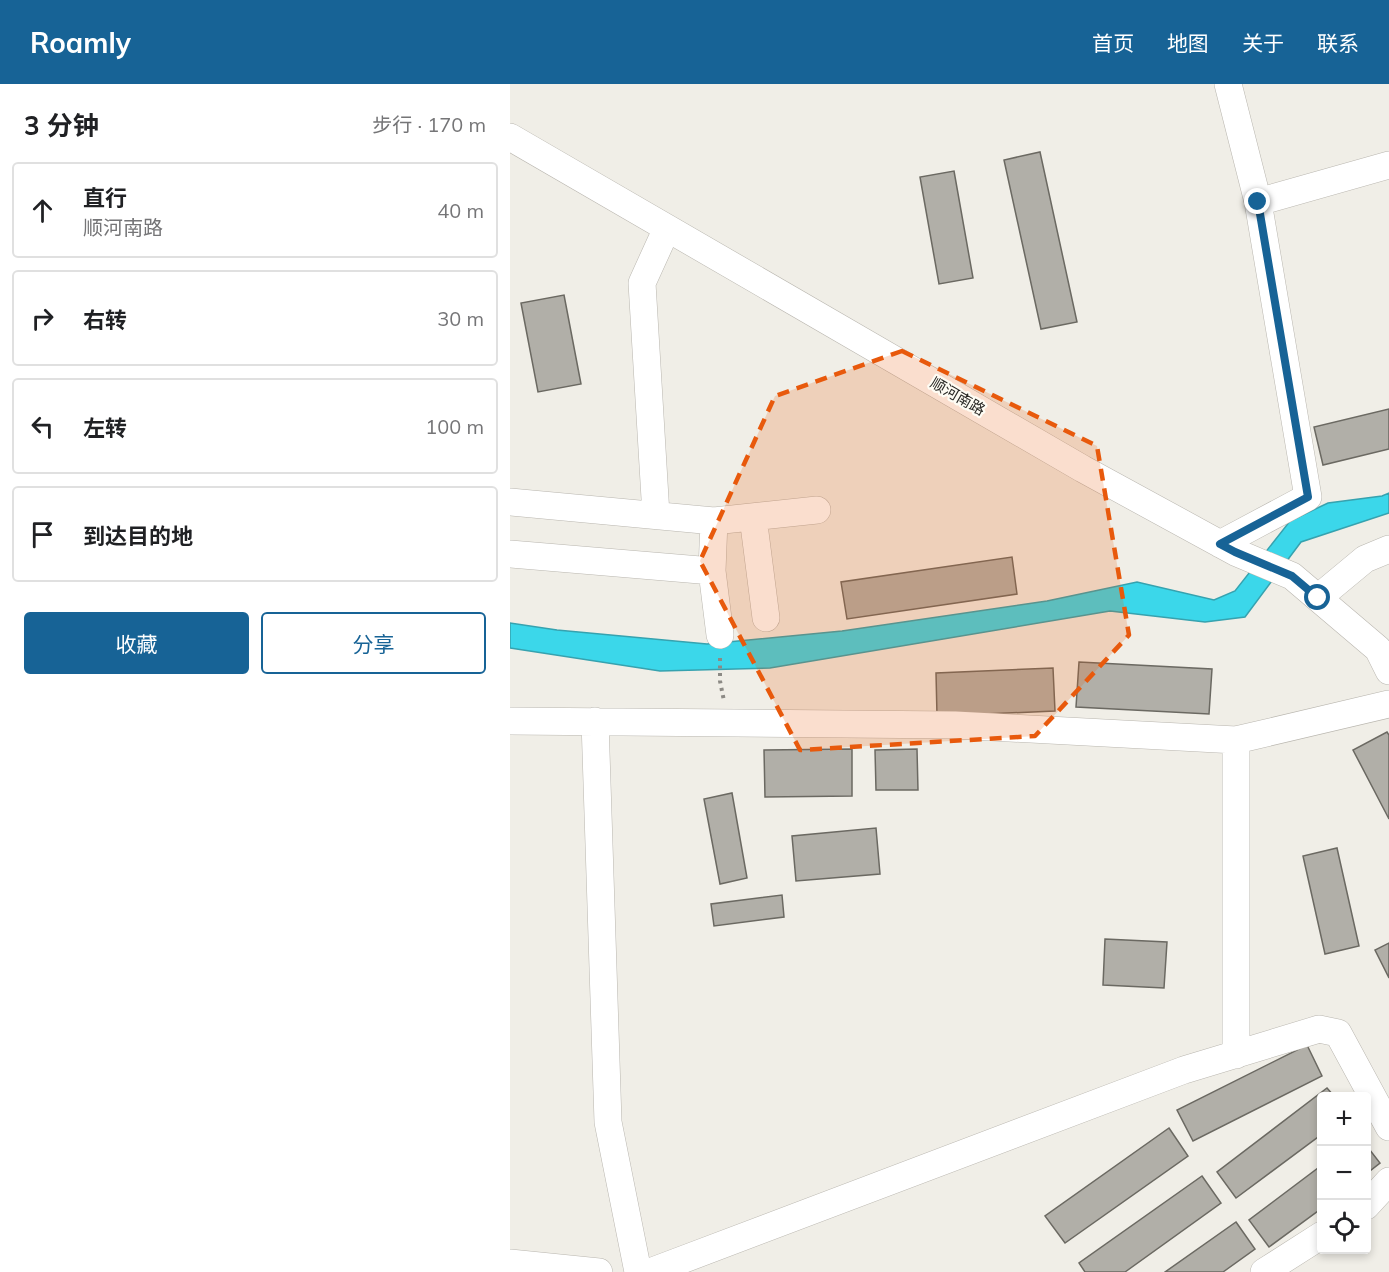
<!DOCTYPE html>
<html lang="zh">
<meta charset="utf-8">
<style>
:root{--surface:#fff;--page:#f6f6f6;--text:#202124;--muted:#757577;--line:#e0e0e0;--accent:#176396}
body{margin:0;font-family:Mulish,"Noto Sans SC",sans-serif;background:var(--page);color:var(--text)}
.controls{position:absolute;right:18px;bottom:18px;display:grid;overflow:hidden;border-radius:6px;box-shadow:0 3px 9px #0003}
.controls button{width:54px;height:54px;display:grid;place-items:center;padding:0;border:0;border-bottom:2px solid var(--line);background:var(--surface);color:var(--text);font:30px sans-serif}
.stop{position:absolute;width:18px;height:18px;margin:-14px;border:4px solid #176396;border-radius:50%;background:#fff}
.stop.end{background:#176396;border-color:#fff;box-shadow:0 2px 6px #0008}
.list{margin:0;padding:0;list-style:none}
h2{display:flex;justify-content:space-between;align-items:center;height:78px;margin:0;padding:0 24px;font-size:26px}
h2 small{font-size:20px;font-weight:400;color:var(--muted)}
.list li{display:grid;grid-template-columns:39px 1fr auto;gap:18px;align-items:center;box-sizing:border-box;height:96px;margin:0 12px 12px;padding:0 12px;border:2px solid var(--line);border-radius:6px}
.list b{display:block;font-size:22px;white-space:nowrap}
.list p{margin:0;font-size:20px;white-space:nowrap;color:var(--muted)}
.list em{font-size:20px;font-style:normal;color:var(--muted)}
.actions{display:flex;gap:12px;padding:18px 24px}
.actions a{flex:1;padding:14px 0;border:2px solid var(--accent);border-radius:6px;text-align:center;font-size:21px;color:var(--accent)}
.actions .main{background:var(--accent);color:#fff}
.icon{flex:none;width:33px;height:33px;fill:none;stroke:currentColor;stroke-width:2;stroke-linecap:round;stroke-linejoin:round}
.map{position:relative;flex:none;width:879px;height:1188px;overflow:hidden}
header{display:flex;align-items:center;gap:36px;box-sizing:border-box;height:84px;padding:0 30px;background:var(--accent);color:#fff}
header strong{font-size:28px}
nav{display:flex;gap:33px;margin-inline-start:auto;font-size:21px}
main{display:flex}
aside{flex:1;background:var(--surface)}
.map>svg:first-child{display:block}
</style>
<header>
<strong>Roamly</strong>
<nav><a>首页</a><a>地图</a><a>关于</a><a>联系</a></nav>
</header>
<main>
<aside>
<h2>3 分钟<small>步行 · 170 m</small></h2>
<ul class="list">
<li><svg class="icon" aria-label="ahead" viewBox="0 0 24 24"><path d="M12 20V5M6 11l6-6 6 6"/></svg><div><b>直行</b><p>顺河南路</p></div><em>40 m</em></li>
<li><svg class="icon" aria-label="right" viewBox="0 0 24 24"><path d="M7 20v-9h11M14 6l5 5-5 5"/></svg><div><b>右转</b></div><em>30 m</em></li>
<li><svg class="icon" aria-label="left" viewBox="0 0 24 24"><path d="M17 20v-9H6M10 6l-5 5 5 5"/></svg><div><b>左转</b></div><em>100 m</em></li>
<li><svg class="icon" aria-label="arrive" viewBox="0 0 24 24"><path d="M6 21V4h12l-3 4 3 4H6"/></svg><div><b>到达目的地</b></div></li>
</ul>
<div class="actions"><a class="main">收藏</a><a>分享</a></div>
</aside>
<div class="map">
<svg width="879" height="1188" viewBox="0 0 879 1188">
<rect width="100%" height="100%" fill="#f0eee7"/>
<!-- water -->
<path fill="#3bd7ea" stroke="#36a2af" stroke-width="1.5" d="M879,409V429L791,458L735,533L695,538L600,527L260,584L150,587L0,564V539L47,546L197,560L332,547L537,517L627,498L704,516L725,507L780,437L818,419L872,412Z"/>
<!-- building -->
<path fill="#b1afa8" stroke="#6b6962" stroke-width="1.5" d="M530,68L567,238L531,245L494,76Z
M444,87L463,194L429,200L410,93Z
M54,211L71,300L28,308L11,219Z
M879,325V365L813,381L804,343Z
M502,473L507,510L337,535L331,498Z
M569,578L702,585L699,630L566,623Z
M543,584L545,627L427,632L426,589Z
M877,648L879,651V735L843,666Z
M342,665V712L255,713L254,666Z
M407,665L408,706H366L365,666Z
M222,709L237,794L210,800L194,715Z
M366,744L370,790L286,797L282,752Z
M827,764L849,862L815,870L793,772Z
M272,811L274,833L204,842L201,820Z
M595,855L657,858L654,904L593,901Z
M879,859V894L865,866Z
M797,961L812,992L683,1057L667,1026Z
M817,1004L824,1012H812V1050L726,1114L707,1088Z
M659,1044L678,1072L555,1159L535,1132Z
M856,1061L870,1079L856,1090Z
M812,1081V1124L759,1163L739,1136Z
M692,1092L711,1119L615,1188H575L569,1179Z
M726,1138L745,1165L713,1188H655Z"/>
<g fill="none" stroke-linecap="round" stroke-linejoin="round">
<!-- minor casing -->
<g stroke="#b9b6af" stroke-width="28">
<path id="minor" d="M0,53L573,385L725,468L782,492L868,565L879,587
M748,118L879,81
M0,418L204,437L307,426
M146,431L132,199L157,144
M243,433L256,534
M204,437L202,487L210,551
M710,460L798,413L748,118L718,0
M0,470L202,487
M808,514L855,475L879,465
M0,637L445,641L726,656L879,620
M85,637L98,1038L128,1188
M726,971V656
M856,1122L879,1097
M0,1179L89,1188
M140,1188L674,986L809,945L828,949L879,1043
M754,1188L812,1151"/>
</g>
<!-- path -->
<path stroke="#8c8a85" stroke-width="4" stroke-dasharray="3 4.5" stroke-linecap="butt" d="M210,574V597L214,617"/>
<!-- minor -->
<use href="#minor" stroke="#fff" stroke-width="27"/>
</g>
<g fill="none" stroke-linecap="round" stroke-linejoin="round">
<!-- route -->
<path stroke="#176396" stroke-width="8" d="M748,118L798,413L710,460L725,468L782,492L808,514"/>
</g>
<!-- marked area -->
<path fill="#e8590c" fill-opacity="0.2" stroke="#e8590c" stroke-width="4.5" stroke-dasharray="12 8" stroke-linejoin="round" d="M392,267L587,362L619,551L525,652L290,666L190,477L265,312Z"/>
<g text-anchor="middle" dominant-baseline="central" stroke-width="4.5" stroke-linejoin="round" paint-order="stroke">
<!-- street labels -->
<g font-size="15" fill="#292825" stroke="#fefcf4">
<text transform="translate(448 312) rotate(30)">顺河南路</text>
</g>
</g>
</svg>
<div class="controls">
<button>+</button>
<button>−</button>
<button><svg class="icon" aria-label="locate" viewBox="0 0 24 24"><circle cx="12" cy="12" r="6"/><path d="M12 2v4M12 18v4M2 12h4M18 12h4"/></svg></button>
</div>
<div class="stop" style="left:808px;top:514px"></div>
<div class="stop end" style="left:748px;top:118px"></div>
</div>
</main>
